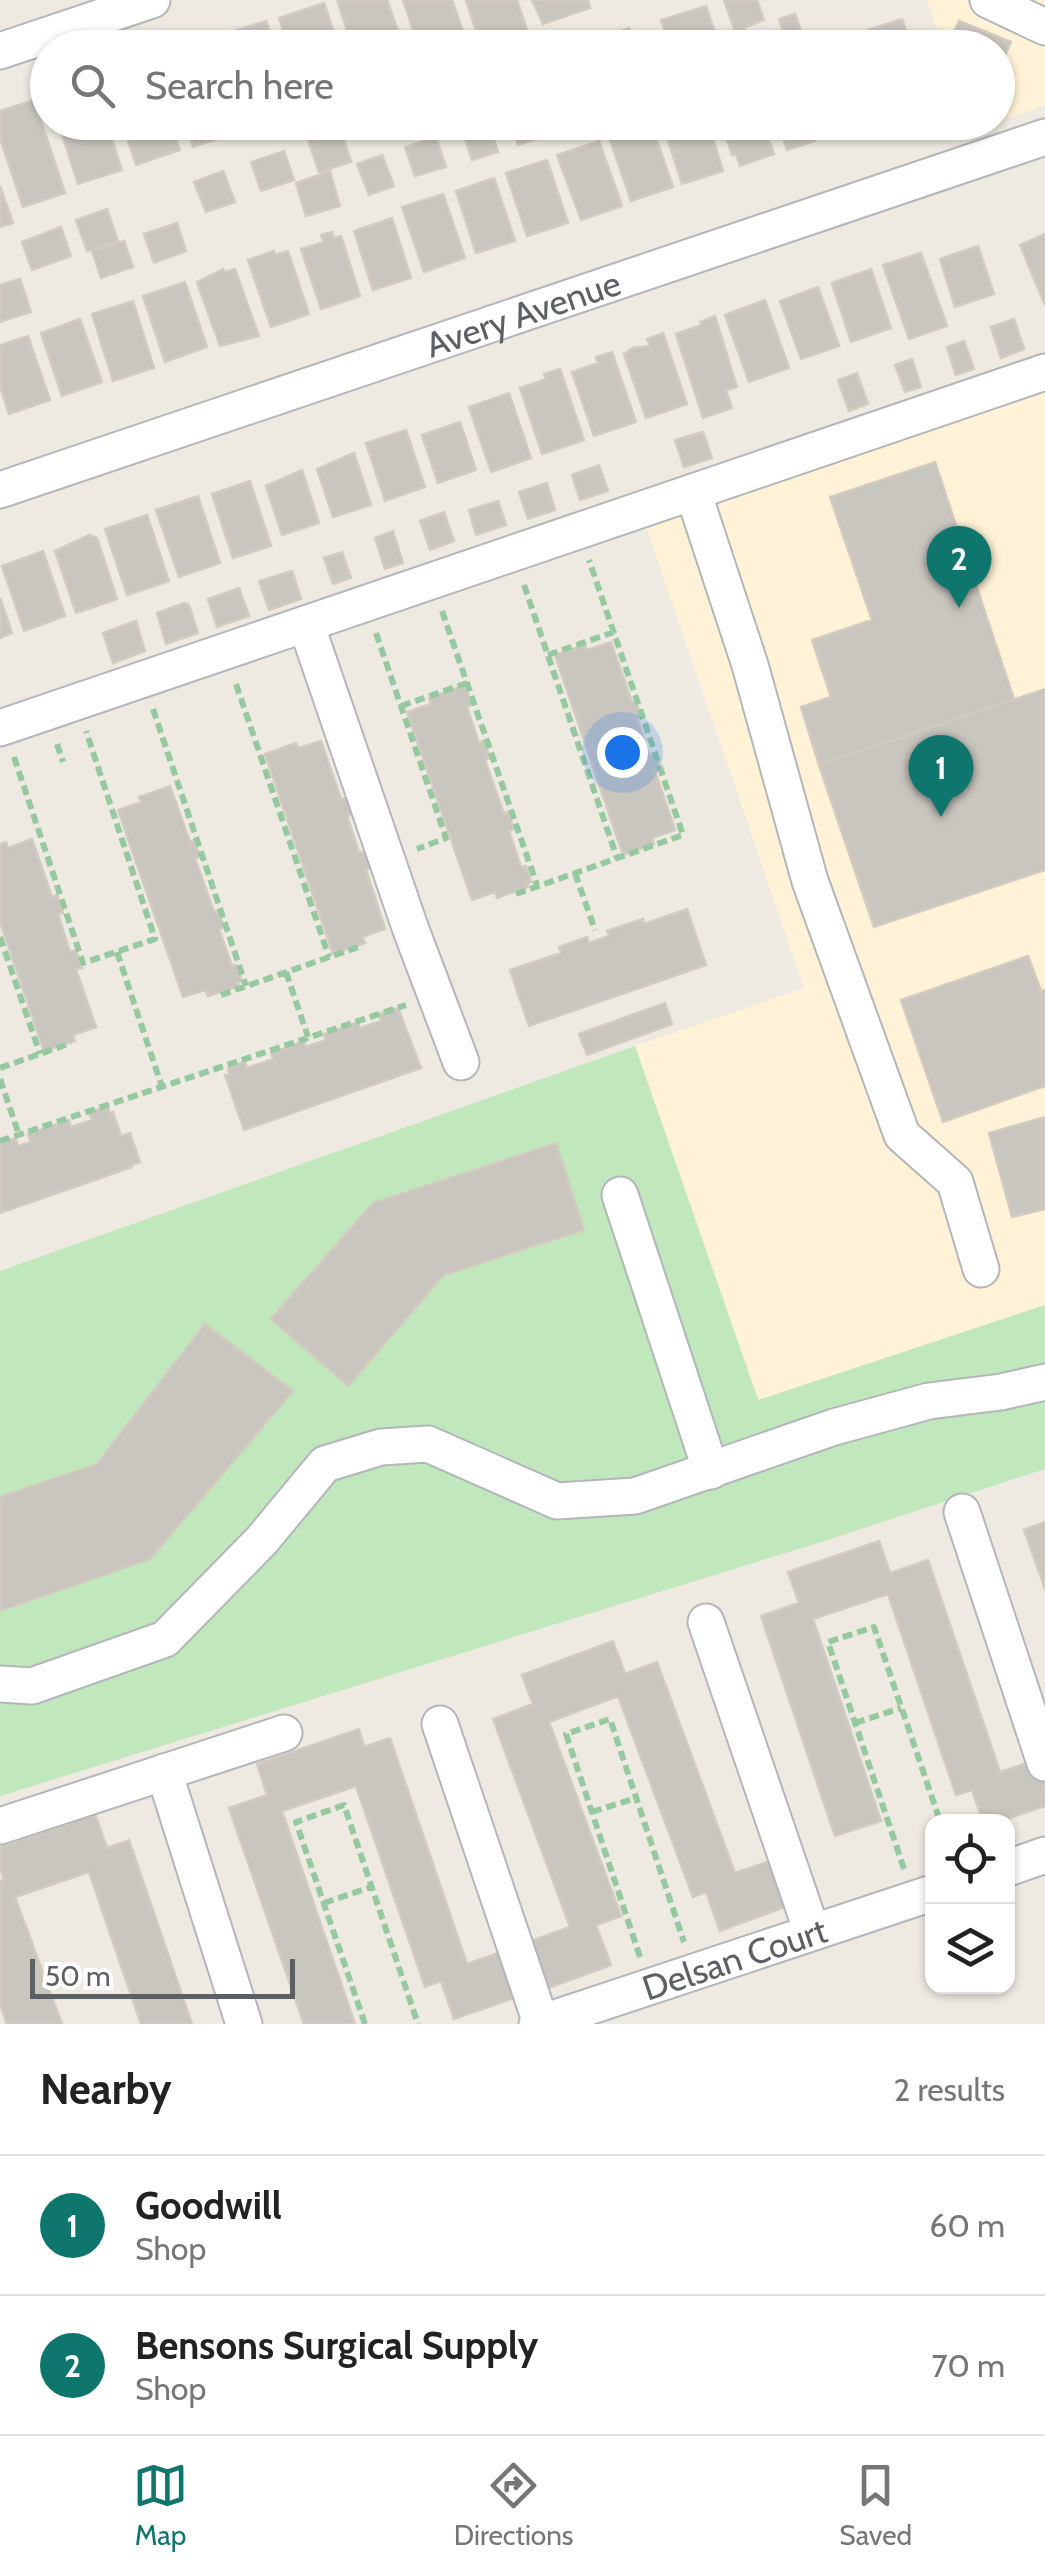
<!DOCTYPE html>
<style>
:root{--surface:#fff;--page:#f2f2f2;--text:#222;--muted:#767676;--line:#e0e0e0;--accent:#0f766e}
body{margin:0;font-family:Cabin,sans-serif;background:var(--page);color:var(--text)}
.controls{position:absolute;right:30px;bottom:30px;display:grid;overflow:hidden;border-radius:20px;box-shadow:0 2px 8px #0004}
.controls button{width:90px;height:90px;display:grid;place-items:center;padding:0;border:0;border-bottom:2px solid var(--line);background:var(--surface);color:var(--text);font:50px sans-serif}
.scale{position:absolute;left:30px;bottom:25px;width:265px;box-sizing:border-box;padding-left:10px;border:5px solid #5b6064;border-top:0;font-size:28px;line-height:35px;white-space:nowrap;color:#5b6064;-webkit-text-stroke:8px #fff;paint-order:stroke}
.you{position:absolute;left:622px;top:752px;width:35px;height:35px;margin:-25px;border:8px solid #fff;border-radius:50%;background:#1a73e8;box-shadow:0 0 0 15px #1a73e833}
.badge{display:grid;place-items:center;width:65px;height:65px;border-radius:50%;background:var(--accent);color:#fff;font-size:32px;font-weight:700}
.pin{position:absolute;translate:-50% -82px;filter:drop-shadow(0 2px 5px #0008)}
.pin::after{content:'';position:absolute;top:52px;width:35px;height:30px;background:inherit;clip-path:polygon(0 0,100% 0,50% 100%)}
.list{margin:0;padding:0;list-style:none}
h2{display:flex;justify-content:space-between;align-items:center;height:130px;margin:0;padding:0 40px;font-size:42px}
h2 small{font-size:32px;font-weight:400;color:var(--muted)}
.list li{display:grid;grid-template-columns:65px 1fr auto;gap:30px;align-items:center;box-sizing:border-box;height:140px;padding:0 40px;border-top:2px solid var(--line)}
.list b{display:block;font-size:38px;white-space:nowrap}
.list p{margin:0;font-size:32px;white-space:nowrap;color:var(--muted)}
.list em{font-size:32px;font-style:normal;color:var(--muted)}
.icon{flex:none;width:55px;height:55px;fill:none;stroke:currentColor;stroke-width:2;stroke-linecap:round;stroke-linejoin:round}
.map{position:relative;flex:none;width:1045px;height:2024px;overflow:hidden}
.search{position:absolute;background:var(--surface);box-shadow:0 2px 8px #0004;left:30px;right:30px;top:30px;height:110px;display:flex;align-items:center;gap:25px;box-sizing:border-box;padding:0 35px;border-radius:55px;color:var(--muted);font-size:38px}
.sheet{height:410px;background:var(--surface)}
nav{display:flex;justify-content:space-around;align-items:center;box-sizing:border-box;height:140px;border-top:2px solid var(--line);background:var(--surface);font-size:28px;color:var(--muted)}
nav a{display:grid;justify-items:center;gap:5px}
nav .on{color:var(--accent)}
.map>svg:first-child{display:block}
</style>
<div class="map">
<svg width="1045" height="2024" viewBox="0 0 1045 2024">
<rect width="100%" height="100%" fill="#eeeae2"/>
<!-- commercial -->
<path fill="#fff2d6" d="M927,0H1045V105L998,122V48L944,47Z
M1045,389V1305L759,1400L635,1046L804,988L646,526Z"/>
<!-- green -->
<path fill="#c1e7bd" d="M635,1046L758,1400L1045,1305V1469L821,1542L0,1796V1271Z"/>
<!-- building -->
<path fill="#c9c5bf" stroke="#d3cbc0" stroke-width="2.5" d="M337,0H387L404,48H353Z
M403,0H452L469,48H419Z
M466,0H517L527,30L481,46Z
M532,0H588L590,8L543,24Z
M724,0H757L764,20L735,31Z
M324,3L339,48H289L279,18Z
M706,6L716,36L682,48H670L661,20Z
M795,14L805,43L789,48L779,19Z
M902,19L912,48H871L865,31Z
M266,21L275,48H226L222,35Z
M959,21L1011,42L999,69L998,48H947Z
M629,28L635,48H604L601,38Z
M745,30L751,48H730L726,36Z
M34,100L65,193L23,207L0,138V111Z
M58,122H106L122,170L78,184Z
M122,122H170L180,150L136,165Z
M185,122H235L238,132L193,147Z
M251,122H286L255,133Z
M481,122H488L498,152L472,160L462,129Z
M510,122H547L551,134L518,145Z
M662,122H708L723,171L682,184Z
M721,122H763L774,154L740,166L736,154L732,155Z
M778,122H821L824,132L813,136L815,141L787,150Z
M651,123L673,187L631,201L609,137Z
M341,130L351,162L319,172L308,140Z
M436,137L446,167L415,176L405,147Z
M599,141L622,206L581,220L557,155Z
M284,151L294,180L261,191L251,162Z
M382,155L394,186L369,195L357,164Z
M547,160L568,223L527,236L506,173Z
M223,171L235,202L206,212L194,182Z
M330,171L340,206L306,216L296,183Z
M494,178L515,241L476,253L456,191Z
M0,186L13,223L0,227Z
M443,194L465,258L424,272L402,207Z
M107,209L118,241L87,251L76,220Z
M392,218L411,278L373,290L354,231Z
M177,223L186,251L154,263L144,234Z
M61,227L71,256L32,270L22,242Z
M332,232L334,238L341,236L360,296L321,309L301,249L324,242L321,235Z
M1045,234V305L1020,245Z
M124,241L133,267L101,278L92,251Z
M978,246L994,294L955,307L940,259Z
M274,251L275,255L288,251L309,314L271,327L248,260Z
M921,253L947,326L909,339L883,265Z
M223,269L225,272L235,269L259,336L220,346L197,282Z
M871,269L891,328L851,342L832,283Z
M20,279L31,312L0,322V285Z
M185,282L207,347L165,362L143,296Z
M818,287L839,346L801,359L780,301Z
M765,300L789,368L749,382L725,315Z
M133,301L154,368L113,381L92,314Z
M715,316L737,387L726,390L732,408L703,418L676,334L701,325L700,322Z
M80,319L102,382L62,396L41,333Z
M1014,319L1024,349L1001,358L991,327Z
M663,333L687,404L646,418L624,354L633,348L650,346L647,339Z
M28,336L50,400L9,414L0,386V345Z
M964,341L974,369L956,375L947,347Z
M612,352L636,422L594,436L572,372L598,363L596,357Z
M912,359L921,387L905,392L895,365Z
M560,369L584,440L542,454L520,388L546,379L544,374Z
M857,373L868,404L849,411L838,380Z
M509,393L531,458L491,472L469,407Z
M460,422L476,470L438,483L422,435Z
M406,430L425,487L385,501L366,443Z
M703,432L712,458L684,467L675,440Z
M354,453L371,505L333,517L317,469Z
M935,462L1014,699L819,765L801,707L831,697L812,640L872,620L830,497Z
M599,465L608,491L580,500L572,475Z
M302,470L319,523L282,535L266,486Z
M250,481L271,546L233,558L212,494Z
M547,483L555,510L528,519L519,492Z
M198,496L220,563L179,577L156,510Z
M498,501L506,525L476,535L469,510Z
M444,512L454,541L430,550L420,521Z
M147,515L169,581L127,595L105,529Z
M393,531L403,563L385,569L375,538Z
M89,535L97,538L117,599L76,613L55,551Z
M43,551L65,616L24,631L2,566Z
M342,552L351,578L333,584L324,558Z
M292,571L301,599L269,610L259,581Z
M239,588L249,616L217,627L208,599Z
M0,598L12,633L0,638Z
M184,603L189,605L198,633L166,644L157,613Z
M136,621L145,651L113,663L103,633Z
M611,642L632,702L636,701L641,717L637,718L649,755L655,753L660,770L655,771L675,830L652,838L654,844L623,855L555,655L585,645L587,650Z
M460,687L466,688L472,705L467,707L479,743L484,741L490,758L485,760L504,814L508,812L514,829L509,831L521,867L526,866L531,882L527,884L528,887L497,898L495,892L472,900L407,712L431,704L429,698Z
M1045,689V870L874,927L819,765Z
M321,741L341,799L347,798L352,814L347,816L359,853L365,851L371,868L366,870L385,929L362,937L365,943L333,954L265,754L296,743L298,748Z
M170,786L190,842L194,840L200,857L195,858L214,912L218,911L224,927L219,929L232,966L236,965L242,981L237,982L239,986L208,996L205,990L183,997L118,810L141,802L139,797Z
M32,839L52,897L57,895L63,913L58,914L70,952L76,950L82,968L76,969L96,1027L73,1035L75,1041L44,1051L0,922V844L6,842L8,848Z
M687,909L706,965L529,1026L510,970L561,953L559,947L587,937L589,943L609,936L607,931L643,919L644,924Z
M1028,956L1041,991L1045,990V1086L943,1122L901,1000Z
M665,1003L672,1024L587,1055L579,1034Z
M398,1008L421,1068L244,1130L225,1075L230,1074L228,1068L245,1061L247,1068L273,1059L271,1053L304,1041L306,1047L326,1040L324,1034L358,1022L360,1028L381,1021L379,1014Z
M107,1106L110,1114L113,1112L121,1136L130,1133L140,1162L131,1165L132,1167L0,1213V1143L15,1138L18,1146L31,1142L28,1134L69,1120L71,1127L92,1120L89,1113Z
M1045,1117V1209L1012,1217L989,1133Z
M556,1143L584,1230L444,1275L348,1386L271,1319L373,1203Z
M205,1324L293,1391L150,1559L0,1611V1497L97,1464Z
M1045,1522V1589L1024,1530Z
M879,1541L890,1573L928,1560L1000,1772L1036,1760L1045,1786V1806L1001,1821H983L972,1790L956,1795L888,1594L813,1619L881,1821L835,1836L761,1616L799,1603L788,1572Z
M613,1641L625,1674L657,1662L735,1873L770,1861L787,1906L720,1931L706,1892L693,1897L618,1696L549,1722L621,1916L596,1925L611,1965L546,1989L528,1942L570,1927L493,1719L533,1704L522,1675Z
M359,1729L364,1747L390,1738L467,1964L504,1951L520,1996L454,2019L441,1981L425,1987L356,1786L282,1811L355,2024H304L229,1808L267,1795L257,1764Z
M95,1814L107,1848L129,1840L192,2024H141L89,1872L15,1897L62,2024H7L0,2004V1881L4,1880L0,1868V1847Z"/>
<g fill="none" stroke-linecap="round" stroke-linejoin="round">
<!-- minor casing -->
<g stroke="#b3b6ba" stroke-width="39">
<g id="minor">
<path d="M988,0L1045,27"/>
<path d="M0,51L152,0"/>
<path id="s1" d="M0,490L1045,137"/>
<path d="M693,492L750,665L810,881L902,1135L955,1182L981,1269"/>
<path d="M306,624L411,930L461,1062"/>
<path d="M0,728L1045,372"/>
<path d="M620,1195L711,1471"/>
<path d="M962,1512L1045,1763"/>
<path d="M706,1622L812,1932"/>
<path d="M0,1684L32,1686L165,1639L262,1540L325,1464L381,1447L428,1444L557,1501L635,1496L834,1427L929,1401L1001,1392L1045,1382"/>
<path d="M440,1724L541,2023"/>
<path d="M164,1772L244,2024"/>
<path d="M0,1826L284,1733"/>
<path d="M1008,1868L1045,1855"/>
<path id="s2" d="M537,2024L932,1893"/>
</g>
</g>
<!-- path -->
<path stroke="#96c99f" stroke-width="6" stroke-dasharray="10 5" stroke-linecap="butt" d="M524,585L617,858
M442,611L537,885
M376,633L446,838L417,849
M548,655L614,632
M236,684L329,957
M401,706L467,683
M153,709L246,986
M57,744L63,762
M14,757L83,963L155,939L86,731
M575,873L595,930
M516,894L683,835L589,560
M0,937L40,1054
M117,952L162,1087
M286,972L308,1037
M221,995L358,947
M0,1068L71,1043
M0,1079L19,1135
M0,1141L406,1005
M855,1723L901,1708
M592,1812L636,1798
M904,1869L828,1642L874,1627L940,1821
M324,1903L371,1887
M640,1957L566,1734L610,1719L684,1942
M365,2024L296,1822L344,1805L418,2024"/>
<!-- minor -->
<use href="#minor" stroke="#fff" stroke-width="35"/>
</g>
<g text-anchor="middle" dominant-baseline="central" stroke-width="9" stroke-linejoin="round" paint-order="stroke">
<!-- street labels -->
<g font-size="35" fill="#5b6064" stroke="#fff">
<text stroke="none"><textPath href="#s1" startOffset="552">Avery Avenue</textPath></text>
<text stroke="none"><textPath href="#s2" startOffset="208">Delsan Court</textPath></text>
</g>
</g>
</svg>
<div class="controls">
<button><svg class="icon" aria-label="locate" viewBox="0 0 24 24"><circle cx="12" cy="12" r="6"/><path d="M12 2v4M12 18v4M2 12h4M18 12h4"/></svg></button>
<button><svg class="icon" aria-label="layers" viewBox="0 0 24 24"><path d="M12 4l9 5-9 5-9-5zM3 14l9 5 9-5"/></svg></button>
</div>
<div class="scale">50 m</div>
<div class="you"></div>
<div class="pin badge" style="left:941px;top:817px">1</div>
<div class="pin badge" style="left:959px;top:608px">2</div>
<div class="search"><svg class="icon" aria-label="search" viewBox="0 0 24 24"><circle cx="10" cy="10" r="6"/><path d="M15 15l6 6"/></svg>Search here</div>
</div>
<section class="sheet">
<h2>Nearby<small>2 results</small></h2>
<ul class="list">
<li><span class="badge">1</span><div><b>Goodwill</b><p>Shop</p></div><em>60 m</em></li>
<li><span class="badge">2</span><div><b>Bensons Surgical Supply</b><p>Shop</p></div><em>70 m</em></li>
</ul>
</section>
<nav>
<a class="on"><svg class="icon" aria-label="map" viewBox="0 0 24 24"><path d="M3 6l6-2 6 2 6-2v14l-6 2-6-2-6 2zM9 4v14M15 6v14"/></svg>Map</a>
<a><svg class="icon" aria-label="directions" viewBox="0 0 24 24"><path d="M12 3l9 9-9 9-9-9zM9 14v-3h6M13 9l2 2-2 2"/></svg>Directions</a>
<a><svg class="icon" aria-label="saved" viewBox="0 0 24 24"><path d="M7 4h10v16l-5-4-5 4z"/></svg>Saved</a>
</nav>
